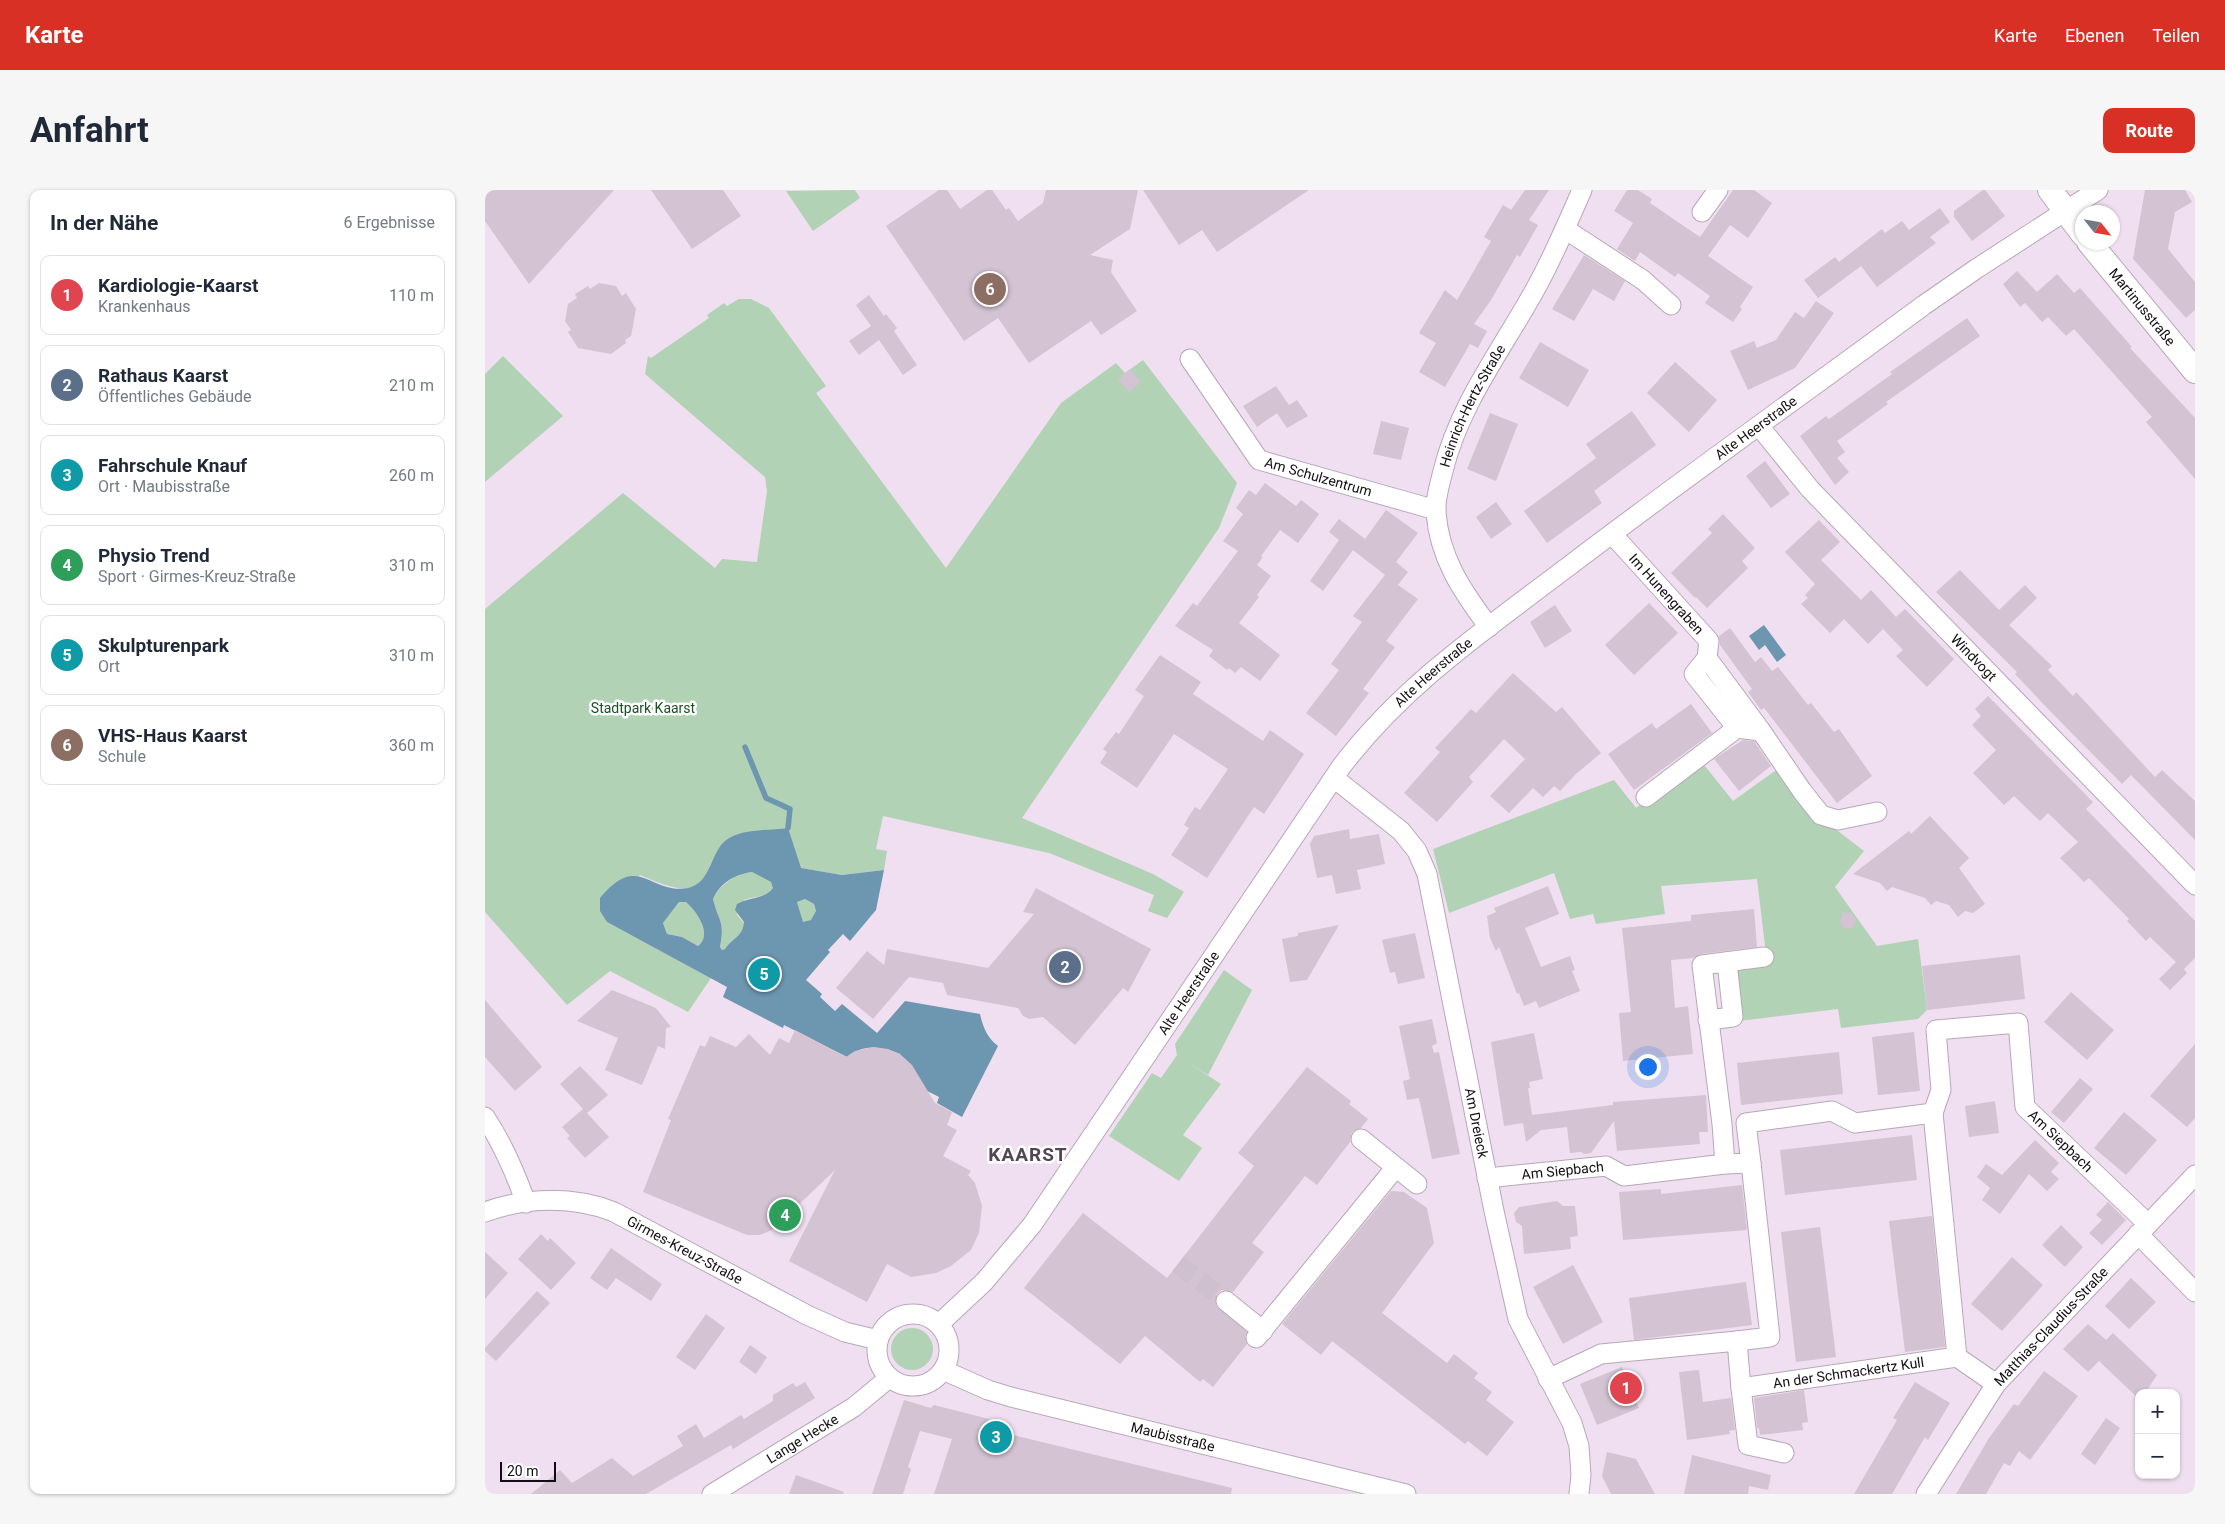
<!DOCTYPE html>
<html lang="de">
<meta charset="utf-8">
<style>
:root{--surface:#fff;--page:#f6f6f7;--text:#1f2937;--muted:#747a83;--line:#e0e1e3;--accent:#d93025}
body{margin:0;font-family:Roboto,sans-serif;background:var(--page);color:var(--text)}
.controls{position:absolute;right:15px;bottom:15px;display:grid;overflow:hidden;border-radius:10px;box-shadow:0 1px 4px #0004}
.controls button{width:45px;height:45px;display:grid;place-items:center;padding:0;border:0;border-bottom:1px solid var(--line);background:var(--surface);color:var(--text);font:25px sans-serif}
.compass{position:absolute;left:1590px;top:15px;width:45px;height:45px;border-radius:50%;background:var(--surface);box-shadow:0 1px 4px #0004;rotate:121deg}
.scale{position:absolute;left:15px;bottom:12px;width:56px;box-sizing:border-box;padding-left:5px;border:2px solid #120d12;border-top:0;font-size:14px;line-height:18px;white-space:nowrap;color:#120d12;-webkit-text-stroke:4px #fff;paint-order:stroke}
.you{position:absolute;left:1162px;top:876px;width:18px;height:18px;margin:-12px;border:4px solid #fff;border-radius:50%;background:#1a73e8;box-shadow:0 0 0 8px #1a73e833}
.badge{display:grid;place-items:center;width:32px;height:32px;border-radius:50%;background:var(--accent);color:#fff;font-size:16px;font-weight:700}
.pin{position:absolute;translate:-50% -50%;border:2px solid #fff;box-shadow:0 1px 5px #0006}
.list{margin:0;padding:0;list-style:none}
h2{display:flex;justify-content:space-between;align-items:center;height:65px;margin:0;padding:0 20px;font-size:21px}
h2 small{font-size:16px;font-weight:400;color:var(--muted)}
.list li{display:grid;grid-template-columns:32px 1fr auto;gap:15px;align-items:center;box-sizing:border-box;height:80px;margin:0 10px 10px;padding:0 10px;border:1px solid var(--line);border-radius:10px}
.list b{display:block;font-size:19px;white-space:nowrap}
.list p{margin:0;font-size:16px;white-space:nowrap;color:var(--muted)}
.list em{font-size:16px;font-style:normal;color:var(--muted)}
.map{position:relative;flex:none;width:1710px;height:1304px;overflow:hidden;border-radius:10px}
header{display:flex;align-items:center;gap:30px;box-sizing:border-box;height:70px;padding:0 25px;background:var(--accent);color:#fff}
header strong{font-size:24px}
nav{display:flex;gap:28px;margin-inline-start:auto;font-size:18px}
.intro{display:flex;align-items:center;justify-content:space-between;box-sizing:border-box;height:120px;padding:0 30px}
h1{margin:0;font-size:35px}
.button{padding:12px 22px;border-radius:10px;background:var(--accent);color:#fff;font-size:18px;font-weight:700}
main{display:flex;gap:30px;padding:0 30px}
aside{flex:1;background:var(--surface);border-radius:10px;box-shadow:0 1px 4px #0004}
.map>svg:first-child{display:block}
</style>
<header>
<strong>Karte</strong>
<nav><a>Karte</a><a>Ebenen</a><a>Teilen</a></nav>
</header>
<div class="intro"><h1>Anfahrt</h1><a class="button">Route</a></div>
<main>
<aside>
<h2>In der Nähe<small>6 Ergebnisse</small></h2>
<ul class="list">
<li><span class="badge" style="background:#e0444e">1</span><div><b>Kardiologie-Kaarst</b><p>Krankenhaus</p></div><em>110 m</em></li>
<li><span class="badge" style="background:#5c6f8a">2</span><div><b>Rathaus Kaarst</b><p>Öffentliches Gebäude</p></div><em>210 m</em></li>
<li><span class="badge" style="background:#0f9aa8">3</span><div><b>Fahrschule Knauf</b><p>Ort · Maubisstraße</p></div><em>260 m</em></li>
<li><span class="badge" style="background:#2e9e5b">4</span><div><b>Physio Trend</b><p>Sport · Girmes-Kreuz-Straße</p></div><em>310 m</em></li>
<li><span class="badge" style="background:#0f9aa8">5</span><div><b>Skulpturenpark</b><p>Ort</p></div><em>310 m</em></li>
<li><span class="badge" style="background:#8d6e63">6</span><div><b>VHS-Haus Kaarst</b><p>Schule</p></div><em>360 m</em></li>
</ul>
</aside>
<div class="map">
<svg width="1710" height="1304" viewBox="0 0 1710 1304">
<rect width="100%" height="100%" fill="#efdff0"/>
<!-- green -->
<path fill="#b2d2b5" d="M370,0L375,8L328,41L301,1Z
M254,109H266L284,118L341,196L331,203L461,378L576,213L631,173L640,183L658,170L752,293L734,338L537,628L668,684L699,702L682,728L663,721L669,705L564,663L398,626L391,659L402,661L399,680L357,685L315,678L302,638L239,652C232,664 226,679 218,690C203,708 172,692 155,685L122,732L226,788L203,822L125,781L82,815L0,722V419L138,303L230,378L237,369L272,372L282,301L280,287L160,184L163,166L166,168L224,128L222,125L239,113L242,116Z
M18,166L78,226L0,292V184Z
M1215,570L1248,611L1294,578L1324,619L1379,661L1350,697L1392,756L1433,749L1442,820L1433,829L1356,838L1353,819L1254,831L1249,776L1282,772L1272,689L1176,696L1180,724L1111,734L1108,724L1085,729L1069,683L964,723L948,659L1129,590L1151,618Z
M267,682L286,692L289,698C281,707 270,706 259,710L252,725L259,733C258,747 247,748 240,759L237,760L235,757C240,730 234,733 228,709C236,693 249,685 267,682Z
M320,709L329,714L331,721L327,730L318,733L312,712Z
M194,712H201C212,722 228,744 213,756L197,747L182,744L178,733Z
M739,780L767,800L723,885L699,870L736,894L698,945L717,958L694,991L624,946L667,883L676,888L692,865L690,854Z
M406 1159a21 21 0 1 1 42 0a21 21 0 1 1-42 0Z"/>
<!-- water -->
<path fill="#6d96b0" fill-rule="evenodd" d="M1279,435L1301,465L1292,472L1280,455L1274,460L1264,446Z
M303,638L316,678L357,685L399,680L391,720L365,751L358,744L343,760L345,762L321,790L337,804L335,807L350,821L357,814L392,843L420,811L495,824C498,837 502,848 513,856L477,927L452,913L454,907L413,886L415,864C395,856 379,854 362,867L299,835L298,838L238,807L242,797L122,732L115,721V708C154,661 164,705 203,698C226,693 225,664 240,651C255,638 284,641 303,638ZM267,682L286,692L288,698C280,709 264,707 252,714L250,720L259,732C258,747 247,748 240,759L237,760L235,757C240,730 234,733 228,709C236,692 249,685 267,682ZM320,709L329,714L331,721L326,730L318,732L312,712ZM194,712H201C212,722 228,744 213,756L197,747L182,744L178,733Z"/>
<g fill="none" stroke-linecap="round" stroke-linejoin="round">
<!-- stream -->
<path stroke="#6d96b0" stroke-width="5.5" d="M260,557L281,608L305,619L303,638"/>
</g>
<!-- building -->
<path fill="#d3c3d3" d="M0,0H129L44,94L0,31Z
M166,0H238L256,26L207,59Z
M454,0H462L475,19L502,0H507L521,20L524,18L533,31L558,13L561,0H653L645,39L605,65L628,70L626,82L652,121L616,145L606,131L544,173L513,128L479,151L401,36Z
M658,0H824L732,62L717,40L694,55Z
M1040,0H1064L1044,30L1053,35L1035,67L1032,65L1006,110L989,134L1002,141L993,158L985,154L960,197L934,182L951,153L934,143L960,100L972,110L1006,51L999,47L1018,15L1026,20Z
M1142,0H1153L1167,9L1165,13L1215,47L1248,0H1269L1287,13L1263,48L1245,35L1223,66L1268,97L1255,117L1257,119L1248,132L1220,113L1225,106L1193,83L1190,87L1155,62L1150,71L1132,59L1148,33L1129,21Z
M1498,0H1500L1520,26L1487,51L1469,27V21Z
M1660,0H1700L1707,12L1690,22L1683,59L1710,92V120L1701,128L1648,69Z
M1455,18L1465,32L1445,47L1451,53L1392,97L1376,76L1333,108L1319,90L1350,67L1354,72L1397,39L1400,43L1417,31L1424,40Z
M1099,65L1140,91L1129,111L1108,99L1089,131L1067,119Z
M1532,81L1552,102L1572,84L1589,103L1595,98L1647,157L1645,158L1710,228V289L1661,232L1667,227L1589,139L1581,146L1563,127L1557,132L1540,113L1535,117L1518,94Z
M114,93L131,96L137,106L141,103L151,119L146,146L140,150L141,153L126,164L93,158L83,142L86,140L80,131L83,114L92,108L90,104L103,96L105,99Z
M384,105L399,126L401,124L412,138L409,141L432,175L418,185L394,150L374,165L364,151L386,136L371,115Z
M1331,111L1349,123L1310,178L1263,200L1245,161L1269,151L1272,158L1291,150L1310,122L1319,128Z
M1482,128L1495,146L1401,212L1403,214L1352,251L1360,262L1352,268L1364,282L1350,295L1315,246L1341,226L1344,229L1407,184L1405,182Z
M1055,152L1104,180L1083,217L1034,188Z
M1190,172L1232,210L1204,242L1162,203Z
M645,179L656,192L644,202L633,189Z
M791,196L804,215L812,210L823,226L802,238L792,223L772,237L758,216Z
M1147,221L1171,255L1109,301L1117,313L1062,353L1039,321L1111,268L1101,254Z
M1005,223L1033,234L1011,291L982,279Z
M896,231L924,238L916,270L888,264Z
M1280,271L1305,304L1286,318L1261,286Z
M780,293L811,316L816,310L834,324L813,353L795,340L776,366L778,367L772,375L786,386L772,405L774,407L754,433L795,465L775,491L756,477L750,483L744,478L742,480L724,466L728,460L690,436L708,413L712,416L753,361L738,351L758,324L751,318L764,300L771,305Z
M1011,312L1027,334L1006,349L991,327Z
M901,320L933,343L911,372L923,382L913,395L933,409L901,451L910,457L878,499L884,503L851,546L821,523L854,480L846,474L877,432L868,426L900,385L868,360L838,401L825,391L854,350L844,342L854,329L880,349Z
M1238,324L1270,358L1257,371L1263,378L1222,418L1211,407L1210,408L1186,383L1227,343L1223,339Z
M1334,330L1355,352L1336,370L1376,410L1386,400L1411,427L1420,419L1469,469L1442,497L1411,466L1418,460L1398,439L1383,454L1359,429L1345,443L1316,414L1323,408L1320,405L1330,394L1300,362Z
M1475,380L1514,420L1540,395L1552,408L1524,435L1567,476L1563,480L1588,506L1591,502L1670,587L1677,580L1710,611V650L1646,585L1637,594L1568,524L1530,484L1532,482L1451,402Z
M1164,413L1193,443L1149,485L1120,455Z
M1070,415L1087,441L1060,458L1045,432Z
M1245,438L1270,472L1276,467L1287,481L1293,477L1323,515L1326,513L1349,542L1354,539L1387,586L1352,613L1283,523L1279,518L1276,520L1263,502L1267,499L1235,455L1234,446Z
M675,465L716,492L708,504L778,551L785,540L819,564L779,624L769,617L722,688L686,665L704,638L699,635L704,626L710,617L715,620L743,579L689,544L652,598L615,573L622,562L618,559L631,542L634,544L659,506L650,500Z
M1028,483L1071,522L1077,517L1116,563L1091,584L1075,601L1069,596L1058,607L1048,598L1024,623L1005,606L1040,569L1019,549L984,587L988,592L952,632L919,603L955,562L950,558L976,530L986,519L991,523Z
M1503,506L1608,612L1601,619L1710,731V768L1699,779L1702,783L1685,800L1674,789L1691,772L1665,747L1661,751L1642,731L1644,729L1604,688L1599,692L1575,668L1593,652L1563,623L1555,631L1529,606L1519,615L1488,583L1511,560L1487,535L1496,526L1490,519Z
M1206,514L1227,543L1149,600L1123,564L1167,533L1171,539Z
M1258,550L1269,551L1286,576L1254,601L1229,569Z
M1445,626L1484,668L1474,678L1500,714L1488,723L1480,721L1473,727L1464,715L1451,711L1446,715L1440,708L1407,697L1402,701L1395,693L1368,684L1424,641L1426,644Z
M864,639L865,649L894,644L900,674L872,680L876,699L851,704L847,685L832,688L825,654L829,646Z
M1063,696L1074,724L1040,738L1056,777L1085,766L1090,780L1087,781L1095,801L1054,818L1051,811L1039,816L1034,803L1032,804L1014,757L1011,761L1005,748L1002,726L1011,722L1009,718Z
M551,698L666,759L643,802L638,798L590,855L558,827L544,829L538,826L533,818L462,805L458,793L424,787L388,829L351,798L382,761L399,775L402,759L503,778L549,724L538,722Z
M1269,719L1272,757L1216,764L1208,768L1186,770L1190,818L1203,816L1208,864L1138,871L1134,823L1146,822L1137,738L1206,731V725Z
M1357,722L1367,724L1371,729L1370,736L1364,739L1359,738L1355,733Z
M854,735L822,790L805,792L797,749L813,746V743Z
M930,743L940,788L913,794L910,782L905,783L897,750Z
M1535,765L1540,809L1442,820L1437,776Z
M127,800L171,818L186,837L181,838L180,859L173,856L157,895L120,880L133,848L92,831Z
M1586,802L1629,840L1602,870L1559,832Z
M0,810L57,877L30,901L0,867Z
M947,829L952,853L947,856L949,863L954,862L975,964L947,969L934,908L922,910L918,891L925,889L914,836Z
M310,840L361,867L370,861L388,857L403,859L415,864L427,875L450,913L467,922L462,935L472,940L458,966L486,981L483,985L490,993L497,1016L494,1043L486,1060L466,1076L451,1083L426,1087L402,1074L382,1112L304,1071L350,980L287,1040L275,1045H262L158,1002L186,930L183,929L215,855L220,857L225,846L251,857L264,844L285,865L294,848L304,853Z
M1429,842L1435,901L1393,905L1387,847Z
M1049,843L1058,889L1044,892L1045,898H1043L1047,925L1128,915V912L1221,905L1223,942H1214L1215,954L1132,961L1129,931L1106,963L1099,964L1096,962L1085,963L1082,937L1056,940L1041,952L1038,933L1019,936L1006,852Z
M1710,854V928L1702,937L1665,906Z
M1354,862L1358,904L1256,915L1252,873Z
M95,876L123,905L102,923L124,947L100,968L82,948L85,946L77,937L98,919L75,894Z
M822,877L866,911L864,914L883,929L876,938L867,942L865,952L832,995L820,986L767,1053L779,1062L748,1102L737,1100L732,1104L731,1115L762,1142L760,1147L762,1154L728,1197L718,1189L715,1192L660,1146L635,1174L539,1098L598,1023L682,1088L769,976L753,963Z
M1595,888L1608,899L1579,933L1566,922Z
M1510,911L1514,943L1484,947L1480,916Z
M1639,922L1672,950L1641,985L1609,958Z
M1427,945L1432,990L1300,1005L1295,960Z
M1550,950L1574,973L1566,982L1574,989L1562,1001L1544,984L1515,1024L1497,1010L1505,998L1492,987L1501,974L1517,985Z
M1257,995L1262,1040L1138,1050L1134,1002L1176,999V1004Z
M906,1001L919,1002L942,1018L949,1053L897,1123L962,1173L969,1164L993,1183L989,1188L1007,1202L1001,1210L1029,1232L1002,1266L983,1251L980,1254L847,1151L836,1165L797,1134Z
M1072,1011L1078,1016H1090L1093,1046L1085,1047L1086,1059L1039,1064L1037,1036L1031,1032L1029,1023L1034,1017Z
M1623,1012L1641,1030L1617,1055L1604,1043L1617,1030L1611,1025Z
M1447,1026L1460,1157L1420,1162L1404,1031Z
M1576,1035L1598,1057L1580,1077L1557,1055Z
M1335,1037L1351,1167L1311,1172L1296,1042Z
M56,1044L63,1051L65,1048L91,1073L66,1100L33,1069Z
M126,1058L177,1094L166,1111L131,1088L122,1100L105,1088Z
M0,1062L23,1083L0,1109Z
M1527,1067L1558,1095L1517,1141L1486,1114Z
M1088,1075L1118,1132L1078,1154L1048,1097Z
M1646,1088L1671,1112L1644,1139L1620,1116Z
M1261,1092L1267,1135L1149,1150L1144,1108Z
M52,1101L65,1113L11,1171L0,1161V1158Z
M221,1124L240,1138L210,1180L191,1167Z
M1603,1134L1621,1150L1628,1143L1672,1185L1660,1203H1654V1209L1614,1171L1603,1182L1578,1159Z
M265,1155L282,1167L271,1184L254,1172Z
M1137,1177L1154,1218L1112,1235L1095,1194Z
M1214,1180L1218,1212L1246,1208L1250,1240L1244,1241L1245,1244L1202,1250L1194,1182Z
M1559,1181L1593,1206L1545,1270L1534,1261L1525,1276L1519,1273L1501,1304H1471L1504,1248L1529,1214L1533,1216Z
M320,1192L330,1208L248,1259L246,1255L161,1304H46L75,1280L87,1293L127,1268L148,1286L198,1256L192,1246L211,1234L219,1248L256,1225L259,1229L288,1211V1205L308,1193L311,1197Z
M1430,1192L1465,1213L1443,1250L1440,1247L1407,1304H1369L1412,1230L1408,1228Z
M1319,1200L1323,1232L1317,1233L1318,1240L1275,1245L1274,1238H1272L1269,1208Z
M419,1210L446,1218L449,1215L504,1229L502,1234L525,1240L524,1244L747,1298L746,1304H449L467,1249L435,1241L423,1277L426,1279L418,1304H387Z
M1621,1228L1635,1238L1610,1275L1596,1264Z
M1122,1262L1151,1269L1170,1304H1126L1117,1286Z
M1207,1265L1286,1285L1283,1300L1264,1296L1263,1304H1199Z
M311,1285L359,1302L358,1304H304Z"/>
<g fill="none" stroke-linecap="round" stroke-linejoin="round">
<!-- minor-tunnel -->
<path stroke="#cec0cf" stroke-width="19" stroke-dasharray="19 9" stroke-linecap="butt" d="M693,1074L741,1111"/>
<!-- minor casing -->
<g stroke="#b7a7b7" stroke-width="21">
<g id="minor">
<path d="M1217,22L1233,0"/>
<path d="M1080,39L1158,90L1186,115"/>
<path id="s1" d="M705,169L774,270L951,320"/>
<path id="s2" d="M1274,236L1325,299L1710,695"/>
<path id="s3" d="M1127,344L1224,451L1222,468L1209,484L1252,538L1276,541L1317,601L1336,625L1353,630L1392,622"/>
<path id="s4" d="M1004,437C977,401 954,367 951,322C950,308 955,294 958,281C975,212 1019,157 1052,96C1069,65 1083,32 1097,0"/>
<path d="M1222,468L1276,541"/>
<path id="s5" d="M849,588L916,641L932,661L942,684L1009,1021L1033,1129L1087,1233L1094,1256L1096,1285L1094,1304"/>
<path d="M1161,607L1252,538"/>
<path d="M1223,830L1248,827L1242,772"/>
<path d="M1448,923L1472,1167L1511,1194"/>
<path d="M0,927C18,954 30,982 41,1013"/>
<path d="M876,949L932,994"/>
<path d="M1240,974L1237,934L1217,775L1279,767"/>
<path id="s6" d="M1002,988L1121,976L1139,986L1240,974L1266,973L1261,933L1347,921L1370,933L1448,923L1456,900L1451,840L1533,833L1540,917L1663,1034"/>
<path id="s7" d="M0,1022C41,1007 89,1006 129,1022L322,1125L360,1142L393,1150"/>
<path d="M1653,1044L1710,1102"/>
<path d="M741,1111L778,1141"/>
<circle cx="428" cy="1160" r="36"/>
<path id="s8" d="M454,1134L499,1092L547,1035L856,577C919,494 1001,439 1084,376C1201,287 1321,202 1439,115L1491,79L1613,0"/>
<path d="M771,1148L911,977"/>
<path d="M1252,1151L1285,1147L1266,973"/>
<path id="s9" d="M458,1180L503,1200L526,1207L921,1304"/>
<path id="s10" d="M1063,1189L1116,1164L1252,1151L1256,1198L1472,1167"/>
<path d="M1256,1198L1263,1255L1299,1263"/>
<path id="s11" d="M227,1304L369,1217L404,1188"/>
<path id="s12" d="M1441,1304L1511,1194L1710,985"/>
</g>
</g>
<!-- major casing -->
<g stroke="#b7a7b7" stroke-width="26">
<g id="major">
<path d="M1565,0L1598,44"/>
<path id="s13" d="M1604,52L1710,181"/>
</g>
</g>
<!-- minor -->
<use href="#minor" stroke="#fff" stroke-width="19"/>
<!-- major -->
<use href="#major" stroke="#fff" stroke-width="24"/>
</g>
<g text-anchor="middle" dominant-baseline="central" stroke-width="5" stroke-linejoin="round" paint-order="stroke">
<!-- street labels -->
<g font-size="14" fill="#120d12" stroke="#fff">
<text stroke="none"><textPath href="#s13" startOffset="84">Martinusstraße</textPath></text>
<text stroke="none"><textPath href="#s4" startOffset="242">Heinrich-Hertz-Straße</textPath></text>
<text stroke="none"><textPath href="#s8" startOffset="1226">Alte Heerstraße</textPath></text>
<text stroke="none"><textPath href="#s1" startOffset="184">Am Schulzentrum</textPath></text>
<text stroke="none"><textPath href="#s3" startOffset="81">Im Hunengraben</textPath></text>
<text stroke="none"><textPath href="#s2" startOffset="316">Windvogt</textPath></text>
<text stroke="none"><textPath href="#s8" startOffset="821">Alte Heerstraße</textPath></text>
<text stroke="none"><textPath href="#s8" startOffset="416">Alte Heerstraße</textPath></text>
<text stroke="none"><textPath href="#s5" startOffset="390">Am Dreieck</textPath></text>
<text stroke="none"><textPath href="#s6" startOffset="800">Am Siepbach</textPath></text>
<text stroke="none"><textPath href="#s6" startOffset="76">Am Siepbach</textPath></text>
<text stroke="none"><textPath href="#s7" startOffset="212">Girmes-Kreuz-Straße</textPath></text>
<text stroke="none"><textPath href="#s12" startOffset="210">Matthias-Claudius-Straße</textPath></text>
<text stroke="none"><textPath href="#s10" startOffset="351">An der Schmackertz Kull</textPath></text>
<text stroke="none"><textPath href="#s9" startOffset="240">Maubisstraße</textPath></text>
<text stroke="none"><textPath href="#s11" startOffset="106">Lange Hecke</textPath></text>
</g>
<!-- park labels -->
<g font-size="14" fill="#194f25" stroke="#fff">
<text x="158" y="518">Stadtpark Kaarst</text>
</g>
<!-- district labels -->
<g font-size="19" font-weight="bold" letter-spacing="1" fill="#544755" stroke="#fff">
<text x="543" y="964">KAARST</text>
</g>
</g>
</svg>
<div class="controls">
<button>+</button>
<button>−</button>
</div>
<svg class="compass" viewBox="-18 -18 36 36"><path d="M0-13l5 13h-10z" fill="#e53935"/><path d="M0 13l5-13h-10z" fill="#747a83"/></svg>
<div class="scale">20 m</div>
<div class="you"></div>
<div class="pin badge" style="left:1141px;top:1198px;background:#e0444e">1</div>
<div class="pin badge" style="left:580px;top:777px;background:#5c6f8a">2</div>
<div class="pin badge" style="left:511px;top:1247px;background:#0f9aa8">3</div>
<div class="pin badge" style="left:300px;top:1025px;background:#2e9e5b">4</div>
<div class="pin badge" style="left:279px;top:784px;background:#0f9aa8">5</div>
<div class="pin badge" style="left:505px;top:99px;background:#8d6e63">6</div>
</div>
</main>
